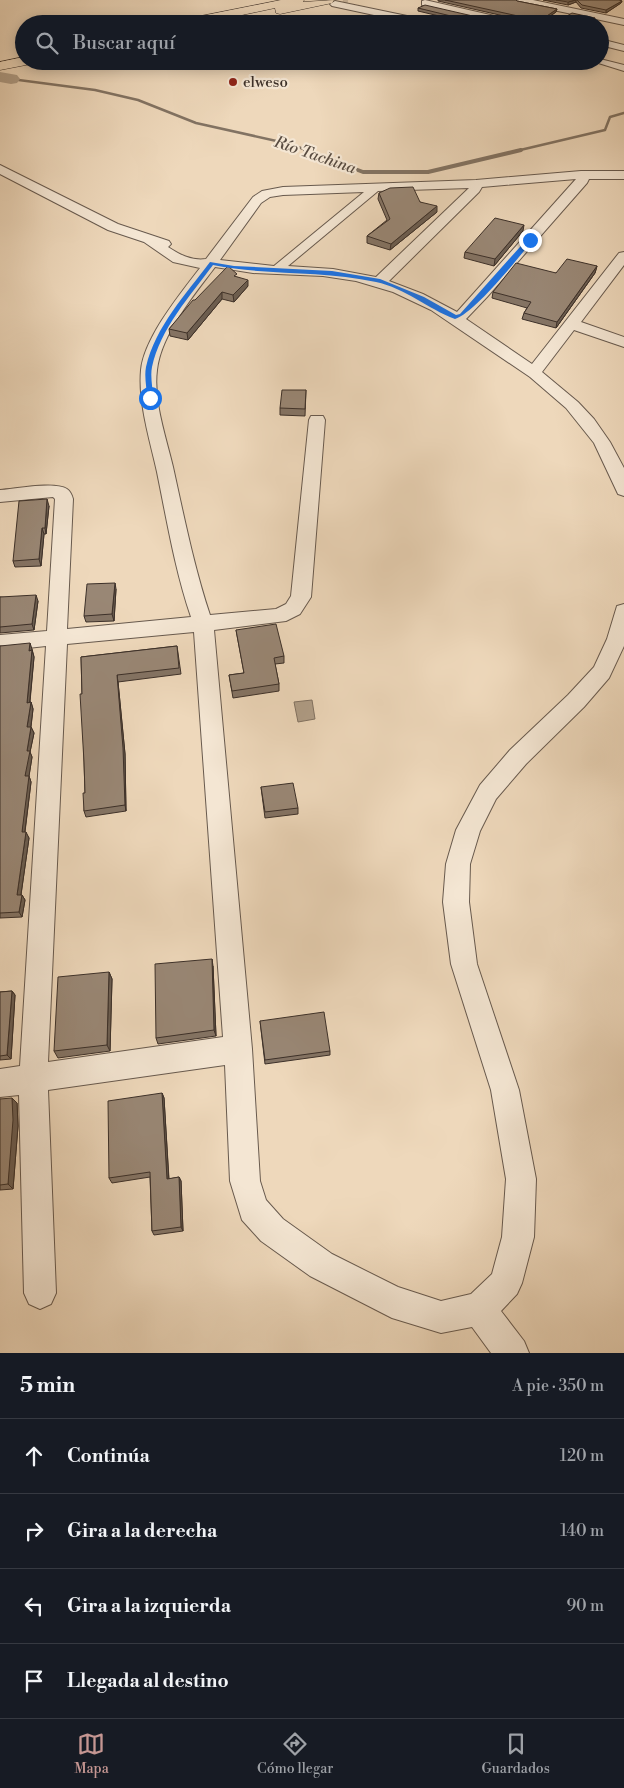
<!DOCTYPE html>
<html lang="es">
<meta charset="utf-8">
<style>
:root{--surface:#171b24;--page:#242831;--text:#f1f3f6;--muted:#9ea1a6;--line:#363941;--accent:#c59692}
body{margin:0;font-family:"Libre Bodoni",serif;background:var(--page);color:var(--text)}
.stop{position:absolute;width:15px;height:15px;margin:-11px;border:4px solid #1a73e8;border-radius:50%;background:#fff}
.stop.end{background:#1a73e8;border-color:#fff;box-shadow:0 1px 5px #0008}
.list{margin:0;padding:0;list-style:none}
h2{display:flex;justify-content:space-between;align-items:center;height:65px;margin:0;padding:0 20px;font-size:21px}
h2 small{font-size:16px;font-weight:400;color:var(--muted)}
.list li{display:grid;grid-template-columns:32px 1fr auto;gap:15px;align-items:center;box-sizing:border-box;height:75px;padding:0 20px;border-top:1px solid var(--line)}
.list b{display:block;font-size:19px;white-space:nowrap}
.list em{font-size:16px;font-style:normal;color:var(--muted)}
.icon{flex:none;width:28px;height:28px;fill:none;stroke:currentColor;stroke-width:2;stroke-linecap:round;stroke-linejoin:round}
.map{position:relative;flex:none;width:624px;height:1353px;overflow:hidden}
.search{position:absolute;background:var(--surface);box-shadow:0 2px 12px #0003;left:15px;right:15px;top:15px;height:55px;display:flex;align-items:center;gap:12px;box-sizing:border-box;padding:0 18px;border-radius:28px;color:var(--muted);font-size:19px}
.sheet{height:365px;background:var(--surface)}
nav{display:flex;justify-content:space-around;align-items:center;box-sizing:border-box;height:70px;border-top:1px solid var(--line);background:var(--surface);font-size:14px;color:var(--muted)}
nav a{display:grid;justify-items:center;gap:2px}
nav .on{color:var(--accent)}
.map>svg:first-child{display:block}
</style>
<div class="map">
<svg width="624" height="1353" viewBox="0 0 624 1353">
<rect width="100%" height="100%" fill="#eed8bb"/>
<filter id="stains"><feTurbulence type="fractalNoise" baseFrequency=".004" numOctaves="4"/><feColorMatrix values="0 0 0 0 .2 0 0 0 0 .09 0 0 0 0 .02 0 0 0 .5 -.17"/></filter>
<radialGradient id="worn" r=".72"><stop offset=".6" stop-color="#630" stop-opacity="0"/><stop offset="1" stop-color="#630" stop-opacity=".3"/></radialGradient>
<!-- water -->
<path fill="#b19f89" stroke="#827363" d="M312,700L315,719L298,722L294,702Z"/>
<g fill="none" stroke-linecap="round" stroke-linejoin="round">
<!-- stream-far1 -->
<path stroke="#827363" stroke-width="2.5" d="M11,79L95,90L138,100L196,123L290,144L309,151
M516,151L605,130L610,117L624,113"/>
<!-- stream -->
<path stroke="#827363" stroke-width="4" d="M305,150L363,172H428L521,150"/>
<!-- river -->
<path fill="#b19f89" fill-rule="evenodd" d="M0,72L17,75L20,79L17,83L11,84L0,82Z"/>
<!-- minor-tunnel -->
<path stroke="#cab69e" stroke-width="11" stroke-dasharray="11 5" stroke-linecap="butt" d="M343,0L348,1"/>
<!-- minor casing -->
<g stroke="#685a4e" stroke-width="2">
<path id="minor" d="M425,0L517,21L522,24H503L422,5V1Z
M515,0H533L624,19V25L520,3Z
M335,1L431,21L436,24H416L332,6L330,4Z
M600,39L624,45V51L600,45Z
M600,59L624,65V71L592,61H600Z
M0,165L118,224L169,241L171,244L168,247C180,255 192,261 206,259L253,197L262,191L283,187L476,180L581,171H624V179H589L587,183L487,297L466,319L532,364L619,253L624,252V265L581,322L624,337V347L574,330L542,372L578,402L594,419L610,442L624,468V496L618,494L594,443L566,408L530,377L431,310L393,292L356,281L323,276L253,273L215,267C194,295 161,334 157,370C153,401 166,437 173,467C184,517 194,567 210,615L276,609L286,604L291,596L309,420L311,416H323L325,420L311,597L300,614L286,621L214,630L252,1049L260,1181L266,1200L283,1219L332,1254L398,1287L441,1301L471,1294L492,1274L502,1237L506,1179L491,1090L451,964L443,902L446,864L456,830L480,785L510,750L568,695L594,667L607,639L617,606L624,604V646L609,678L584,707L526,764L496,799L480,831L470,864L469,902L477,964L519,1090L536,1179L534,1237L522,1283L517,1294L501,1311L524,1341L529,1353H491L472,1327L441,1333L392,1318L310,1276L261,1241L242,1220L230,1181L225,1065L48,1090L56,1293L51,1304L40,1309L29,1304L24,1293L19,1095L0,1097V1069L20,1066L46,646L0,651V635L47,631L55,499L53,497L0,502V490C16,489 54,481 67,489C70,491 72,495 73,499L67,629L191,617C175,570 167,521 157,472C150,440 138,403 141,370C144,338 180,294 200,268L173,262L144,242L108,230L0,174ZM576,179L457,312L423,294L389,281L479,192L482,187ZM469,188L376,277L333,269L288,266L378,191ZM364,192L274,266L220,260L261,203L270,197L283,195ZM194,632L223,1037L48,1062L67,644Z"/>
</g>
<!-- highway casing -->
<g stroke="#3c3029" stroke-width="1">
<path id="highway" d="M281,0H304L303,2L334,0L332,3L280,14L276,13L275,8L200,24H175L181,20Z
M24,57V61H32L31,64L0,70V62Z"/>
</g>
<!-- minor -->
<use href="#minor" fill="#f4e6d3" fill-rule="evenodd"/>
<!-- highway -->
<use href="#highway" fill="#eed8bb" fill-rule="evenodd"/>
</g>
<!-- wall -->
<path fill="#847465" stroke="#3c3029" d="M438,0H516L517,1L557,9L556,12L542,22V23H555L595,18L594,21L590,24H473L418,11V8L503,23H522L523,22L517,19L438,1Z
M543,0H619L622,1L621,3L606,13L581,8L576,2L568,5Z
M379,193L420,202L437,212L390,250L367,243V236L387,220L378,199Z
M523,231L494,266L464,258L465,252Z
M597,266L595,273L556,328L522,319L524,313L527,308L492,298L493,292L556,273Z
M237,277L248,286L234,302L222,299L188,340L170,336L169,329L195,300Z
M306,390L305,416L280,415V408Z
M49,506L46,534H44L41,566L15,567L13,561Z
M116,589L114,621L86,622L84,616Z
M0,597L38,601L34,630L0,633Z
M236,630L284,656V663L275,664L279,684V691L233,698L229,675L244,673Z
M0,646L32,649L34,657L30,702H31L33,709L31,727L34,733L30,752L32,757L29,776L31,782L25,832L29,838L21,895H22L25,900L22,917L0,918Z
M177,646L181,674L118,682L125,754L126,811L86,817L84,811L85,793L82,694L81,657Z
M261,787L298,808V814L265,818Z
M213,966L216,1036L158,1044L156,1038Z
M109,972L112,979L110,1051L58,1058L54,1051Z
M12,991L15,995L11,1059L0,1060V992Z
M260,1021L330,1051V1055L265,1064Z
M162,1093L164,1098L169,1179L179,1177L181,1181L183,1231L154,1235L152,1231L150,1177L112,1183L109,1178Z
M0,1099L17,1103L18,1126L13,1189L0,1190Z"/>
<!-- shaded-wall -->
<path fill="#6b5e52" stroke="#3c3029" d="M576,0V2L568,5V2Z
M622,1L621,3L606,13V10Z
M557,9L556,12L541,22V20Z
M595,18L594,21L590,24H586Z
M437,206V212L390,250L391,244Z
M524,225L523,231L494,266L495,259Z
M597,266L595,273L556,328L557,322Z
M248,280V286L234,302L233,295Z
M222,292V299L188,340L187,333Z
M47,499L49,506L46,534L45,528Z
M42,528L44,534L41,566L39,559Z
M115,583L116,589L114,621L112,614Z
M36,595L38,601L34,630L32,624Z
M30,643L32,649L31,657L29,651Z
M32,650L34,657L29,709L27,703Z
M117,675L118,682L125,754L126,811L125,805Z
M31,702L33,709L30,733L27,727Z
M31,727L34,733L30,752L32,757L29,776L31,782L24,838L22,832L25,776L27,751Z
M26,832L29,838L20,901L17,895Z
M22,895L25,900L22,917L19,912Z
M212,959L213,966L216,1036L214,1030Z
M109,972L112,979L110,1051L107,1045Z
M12,991L15,995L11,1059L7,1055Z
M162,1093L164,1098L169,1183L167,1179Z
M12,1098L17,1103L18,1126L13,1189L8,1184Z
M179,1177L181,1181L183,1231L181,1227Z"/>
<!-- building -->
<path fill="#998775" stroke="#3c3029" d="M445,0H516L517,1L557,9L541,20L542,23H555L572,13L595,18L586,24H484L418,8L425,5L503,23H522L523,20L518,16Z
M556,0H576L568,2Z
M577,0H619L622,1L606,10L582,5Z
M413,187L420,202L437,206L391,244L367,236L390,219L379,193L390,188Z
M495,218L524,225L495,259L465,252Z
M567,259L597,266L557,322L524,313L531,302L493,292L516,263L556,273Z
M228,266L237,274L234,276L248,280L233,295L222,292L187,333L169,329L193,300H195Z
M282,390H306L305,409L280,408Z
M47,499L45,528H42L39,559L13,561L19,501Z
M115,583L112,614L84,616L87,584Z
M36,595L32,624L0,627V597Z
M276,624L284,656L274,658L279,684L232,691L229,675L244,673L236,630Z
M30,643L29,651L32,650L27,703L31,702L27,727H31L27,751H30L25,776H29L22,832H26L17,895H22L19,912L0,913V646Z
M177,646L179,668L117,675L123,748L125,805L84,811L83,793H85L84,762L80,694H82L81,657Z
M293,783L298,808L265,812L261,787Z
M212,959L214,1030L156,1038L155,964Z
M109,972L107,1045L54,1051L58,977Z
M12,991L7,1055L0,1056V992Z
M324,1012L330,1051L265,1060L260,1021Z
M162,1093L167,1179L179,1177L181,1227L152,1231L150,1172L109,1178L108,1101Z
M12,1098L13,1120L8,1184L0,1185V1099Z"/>
<!-- route -->
<path fill="#1a73e8" d="M528,238L533,240C518,258 475,313 455,319C428,309 405,288 376,282C322,270 267,276 213,265C190,296 160,329 152,367C150,377 153,389 153,398L150,400L147,398C147,389 144,377 146,367C155,327 186,294 210,262L234,266L332,271L380,279L424,297L456,315L460,314Z"/>
<!-- markers -->
<circle fill="#8f2418" stroke="#f4e6d3" stroke-width="2" cx="233" cy="82" r="5"/>
<g text-anchor="middle" dominant-baseline="central" stroke-width="4.5" stroke-linejoin="round" paint-order="stroke">
<!-- far-poi labels -->
<g font-size="15" fill="#3c3029" stroke="#f4e6d3" text-anchor="start">
<text x="243" y="82">elweso</text>
</g>
<!-- far-water labels -->
<g font-size="16" font-style="italic" fill="#594c41" stroke="#f4e6d3">
<text transform="translate(315 155) rotate(19)">Río Tachina</text>
</g>
</g>
<rect width="100%" height="100%" filter="url(#stains)"/>
<rect width="100%" height="100%" fill="url(#worn)"/>
</svg>
<div class="stop" style="left:150px;top:398px"></div>
<div class="stop end" style="left:530px;top:240px"></div>
<div class="search"><svg class="icon" aria-label="search" viewBox="0 0 24 24"><circle cx="10" cy="10" r="6"/><path d="M15 15l6 6"/></svg>Buscar aquí</div>
</div>
<section class="sheet">
<h2>5 min<small>A pie · 350 m</small></h2>
<ul class="list">
<li><svg class="icon" aria-label="ahead" viewBox="0 0 24 24"><path d="M12 20V5M6 11l6-6 6 6"/></svg><div><b>Continúa</b></div><em>120 m</em></li>
<li><svg class="icon" aria-label="right" viewBox="0 0 24 24"><path d="M7 20v-9h11M14 6l5 5-5 5"/></svg><div><b>Gira a la derecha</b></div><em>140 m</em></li>
<li><svg class="icon" aria-label="left" viewBox="0 0 24 24"><path d="M17 20v-9H6M10 6l-5 5 5 5"/></svg><div><b>Gira a la izquierda</b></div><em>90 m</em></li>
<li><svg class="icon" aria-label="arrive" viewBox="0 0 24 24"><path d="M6 21V4h12l-3 4 3 4H6"/></svg><div><b>Llegada al destino</b></div></li>
</ul>
</section>
<nav>
<a class="on"><svg class="icon" aria-label="map" viewBox="0 0 24 24"><path d="M3 6l6-2 6 2 6-2v14l-6 2-6-2-6 2zM9 4v14M15 6v14"/></svg>Mapa</a>
<a><svg class="icon" aria-label="directions" viewBox="0 0 24 24"><path d="M12 3l9 9-9 9-9-9zM9 14v-3h6M13 9l2 2-2 2"/></svg>Cómo llegar</a>
<a><svg class="icon" aria-label="saved" viewBox="0 0 24 24"><path d="M7 4h10v16l-5-4-5 4z"/></svg>Guardados</a>
</nav>
